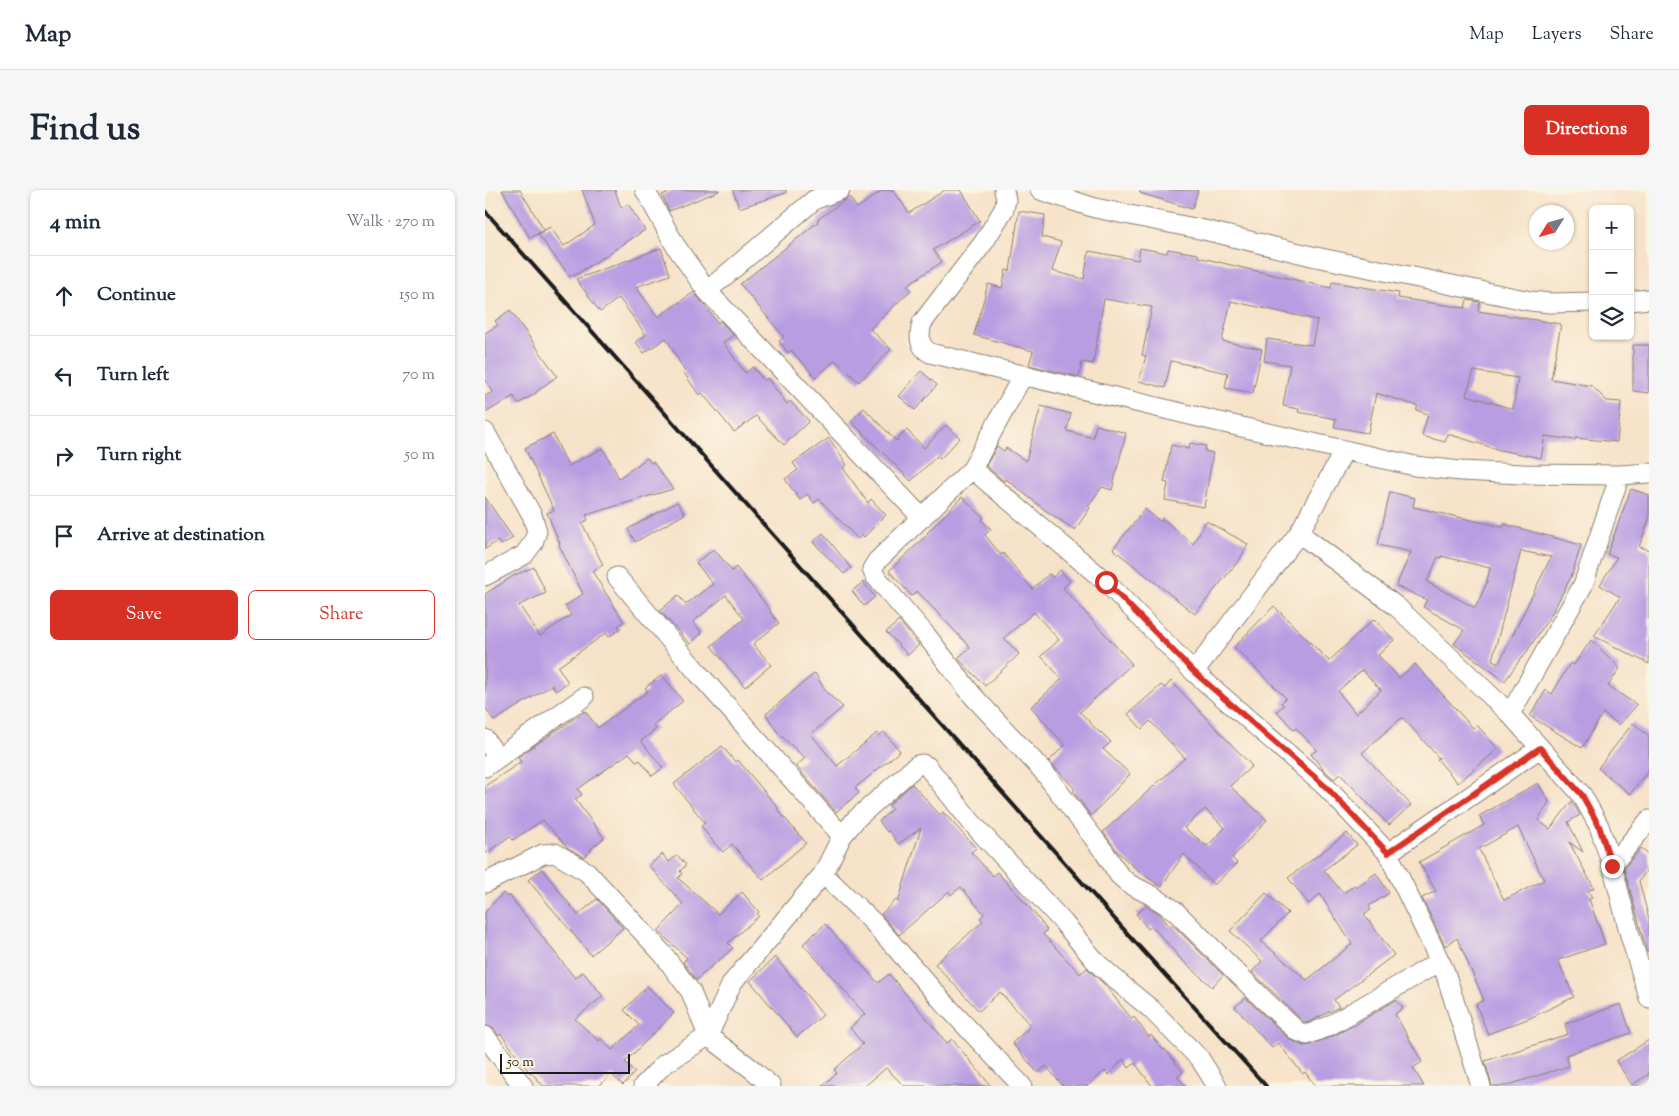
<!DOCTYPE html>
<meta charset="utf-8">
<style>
:root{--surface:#fff;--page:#f6f6f7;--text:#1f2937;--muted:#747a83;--line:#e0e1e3;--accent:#d93025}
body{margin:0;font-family:"Sorts Mill Goudy",serif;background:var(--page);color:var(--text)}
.controls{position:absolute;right:15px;top:15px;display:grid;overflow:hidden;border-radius:8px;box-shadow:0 1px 4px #0004}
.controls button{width:45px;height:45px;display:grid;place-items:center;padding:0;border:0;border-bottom:1px solid var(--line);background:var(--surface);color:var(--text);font:25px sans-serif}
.compass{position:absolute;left:1044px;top:15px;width:45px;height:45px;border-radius:50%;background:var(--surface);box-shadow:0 1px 4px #0004;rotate:233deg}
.scale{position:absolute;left:15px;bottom:12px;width:130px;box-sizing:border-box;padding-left:5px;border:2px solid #1c1c1c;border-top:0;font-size:14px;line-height:18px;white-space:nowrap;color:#1c1c1c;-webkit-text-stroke:4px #fcf5e5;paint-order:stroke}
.stop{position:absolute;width:15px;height:15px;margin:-11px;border:4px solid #d93025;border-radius:50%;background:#fff}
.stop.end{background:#d93025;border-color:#fff;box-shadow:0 1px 5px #0008}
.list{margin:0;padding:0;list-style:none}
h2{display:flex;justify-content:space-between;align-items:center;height:65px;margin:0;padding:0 20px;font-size:21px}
h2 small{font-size:16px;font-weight:400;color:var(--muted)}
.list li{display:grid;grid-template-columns:32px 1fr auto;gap:15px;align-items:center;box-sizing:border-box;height:80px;padding:0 20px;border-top:1px solid var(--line)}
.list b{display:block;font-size:19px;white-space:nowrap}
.list em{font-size:16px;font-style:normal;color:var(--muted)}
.actions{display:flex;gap:10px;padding:15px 20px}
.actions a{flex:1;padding:11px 0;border:1px solid var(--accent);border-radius:8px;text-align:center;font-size:18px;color:var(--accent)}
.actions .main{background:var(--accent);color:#fff}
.icon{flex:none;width:28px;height:28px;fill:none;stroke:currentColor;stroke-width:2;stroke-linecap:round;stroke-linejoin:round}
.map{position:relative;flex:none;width:1164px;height:896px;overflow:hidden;border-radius:8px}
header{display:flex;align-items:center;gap:30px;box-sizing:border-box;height:70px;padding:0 25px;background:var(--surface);border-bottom:1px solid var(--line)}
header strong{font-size:24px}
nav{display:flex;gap:28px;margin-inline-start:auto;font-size:18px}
.intro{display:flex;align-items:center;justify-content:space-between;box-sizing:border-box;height:120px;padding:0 30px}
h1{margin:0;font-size:35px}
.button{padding:12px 22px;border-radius:8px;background:var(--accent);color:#fff;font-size:18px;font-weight:700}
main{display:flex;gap:30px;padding:0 30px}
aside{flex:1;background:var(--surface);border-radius:8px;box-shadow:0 1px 4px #0004}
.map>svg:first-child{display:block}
</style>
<header>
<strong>Map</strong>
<nav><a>Map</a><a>Layers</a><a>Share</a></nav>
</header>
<div class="intro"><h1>Find us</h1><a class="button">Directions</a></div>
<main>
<aside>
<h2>4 min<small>Walk · 270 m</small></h2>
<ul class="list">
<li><svg class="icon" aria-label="ahead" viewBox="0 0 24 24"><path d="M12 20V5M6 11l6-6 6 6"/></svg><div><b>Continue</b></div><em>150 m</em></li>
<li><svg class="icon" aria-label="left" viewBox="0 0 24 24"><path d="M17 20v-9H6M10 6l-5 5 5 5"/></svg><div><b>Turn left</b></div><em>70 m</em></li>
<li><svg class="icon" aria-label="right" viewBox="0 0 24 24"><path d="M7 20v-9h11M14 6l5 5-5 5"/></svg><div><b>Turn right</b></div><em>50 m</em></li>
<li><svg class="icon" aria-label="arrive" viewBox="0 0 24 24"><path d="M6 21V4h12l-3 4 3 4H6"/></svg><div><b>Arrive at destination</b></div></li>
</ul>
<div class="actions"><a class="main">Save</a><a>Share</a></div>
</aside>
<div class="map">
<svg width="1164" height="896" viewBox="0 0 1164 896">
<rect width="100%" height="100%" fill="#fcf5e5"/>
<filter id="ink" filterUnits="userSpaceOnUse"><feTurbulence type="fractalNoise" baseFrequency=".02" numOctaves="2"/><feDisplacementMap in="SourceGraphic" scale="10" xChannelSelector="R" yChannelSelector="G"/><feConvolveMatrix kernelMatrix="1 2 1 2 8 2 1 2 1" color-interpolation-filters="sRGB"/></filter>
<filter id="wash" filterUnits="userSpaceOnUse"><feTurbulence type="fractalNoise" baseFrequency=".0096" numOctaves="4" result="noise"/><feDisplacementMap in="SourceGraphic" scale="20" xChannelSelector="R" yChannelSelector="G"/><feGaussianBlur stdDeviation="1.12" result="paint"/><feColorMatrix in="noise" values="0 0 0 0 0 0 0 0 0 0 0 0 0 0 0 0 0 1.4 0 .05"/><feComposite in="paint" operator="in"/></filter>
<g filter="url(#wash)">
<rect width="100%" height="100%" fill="#f6e2c8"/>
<g id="blocks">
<!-- building -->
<path fill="#b89de2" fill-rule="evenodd" d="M17,0H35L59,40L45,48Z
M97,0H130L136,18L143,14L160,40L89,86L88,84L85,87L53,44L65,37L79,56L110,35Z
M189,0H234V1L184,21L177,5Z
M248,0H301V3L254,18Z
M398,0H408L424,23L460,0H476L495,31L448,60L457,72L422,95L426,100L385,139L406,159L374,192L350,170L331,188L306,160L303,163L294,151L299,147L255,94L333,32L332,30L364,7L372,18Z
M655,0H713L707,19L655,3Z
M534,21L560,25L557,47L576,52L567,81L599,89L604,61L653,70L655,58L682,63L683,59L713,64V67L754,77L846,98L847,92L914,103L913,108L980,118L982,110L995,112L993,121L1076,134L1066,189L1107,196L1122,211L1136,212L1132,252L1090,248V250L1060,246L1056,268L1015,260L963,244L960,252L937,246L943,224L931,220L933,216L891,203L883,243L849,237L851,229L813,222L814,219L798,216L805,175L779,171L782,149L827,155L832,130L746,111L737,151L777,159L768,203L740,198L743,183L686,171L680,198L654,191L661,166L657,165L667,117L619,109L608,174L597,172L594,187L544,175L548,161L489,145L503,94L517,98L521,80L525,81ZM989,181L1033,188L1028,219L981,205Z
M176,58L185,85L151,97L173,127L209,102L233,133L235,131L247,143L248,146L238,152L260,183L268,177L279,191L282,188L302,214L305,211L324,231L299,255L271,226L249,242L217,203L214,205L199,183L200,182L181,148L159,163L151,152L161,145L134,108L115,122L91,89Z
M25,120L72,186L51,202V203L33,214L29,206L0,223V206L8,202L0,189V143L13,135L10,131Z
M1148,155H1164V203L1148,201Z
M436,181L452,195L430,220L414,206Z
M556,216L586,224L582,241L608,248L611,235L641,243L627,300L617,297L603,316L605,318L590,340L560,320L521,289L519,291L501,276L512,256L519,261L521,258L541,271Z
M379,218L411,251L422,240L439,258L461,235L475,248L455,269L452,266L426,291L366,231Z
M68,244L83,276L118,258L134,288L162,268L166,273L168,272L188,299L101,325L103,330L97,333L118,375L107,381L139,432L133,436L135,439L124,447L121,443L73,477L83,492L71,501L67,495L9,531L0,517V404L30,385L49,377L61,403L34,415L55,446L86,425L80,416L98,404L74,355L75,354L62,323L69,320L40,258Z
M344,248L362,275L358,278L383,313L386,309L401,325L379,347L377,345L373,349L334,309L329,313L322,304L315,310L300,289L313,280L308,273Z
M705,253L721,256L720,261L728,263L719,317L680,310L683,293L679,292L686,255L704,259Z
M1146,299L1164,305V330L1154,357L1164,360V474L1109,446L1135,407L1115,395L1132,367L1122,364Z
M905,302L930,308L928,317L1018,337L1019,334L1096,355L1086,387L1067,423L1037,469L1036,468L1020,491L969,454L979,440L938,417L942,410L911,396L926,362L893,355ZM1036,361L1066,367L1014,473L1007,470ZM956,366L1005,378L1001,395L990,418L942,392L953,367L956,368Z
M0,307L28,348L16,355L13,351L0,359Z
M477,307L499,328L497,330L506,339L500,345L516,365L518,363L547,399L564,384L568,387L575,380L585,391L578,398L647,474L595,522L615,543L616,542L626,552L618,559L645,584L606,626L588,601L590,599L564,571L580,555L546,517L577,489L556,466L574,450L549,422L519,448L534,464L500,496L473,468L485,457L432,401L427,406L404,381L443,344L442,343Z
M192,312L200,324L150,352L143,339Z
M660,319L676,332L677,328L708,354L721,331L763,354L755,369L710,424L628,359Z
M338,343L366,378L359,384L328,352Z
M229,359L247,381L251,377L286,421L285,422L294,433L268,454L286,475L260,497L226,456L259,429L241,405L208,432L217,443L205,454L175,421L193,405L200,414H201L228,394L211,373Z
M378,392L390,407L379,416L367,401Z
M789,416L844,471L889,429L909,450L893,465L914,488L930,474L988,538L992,535L1013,559L973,593L952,569L954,568L918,528L915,529L877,563L926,615L904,635L855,584L849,589L838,579L826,564L832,560L811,538L809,540L792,521L799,515L796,513L801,508L749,457ZM877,480L896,500L871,524L853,501Z
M414,431L434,455L423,465L401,442Z
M1106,450L1135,478L1123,496L1152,515L1134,535L1118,523L1097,558L1045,526L1061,500L1067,504L1085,473L1089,475Z
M330,483L341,502L358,517L326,544L352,576L392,543L394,546L399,542L415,561L370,598L374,603L351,622L311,576L320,568L293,543L281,524Z
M177,485L198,511L168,535L171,539L156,551L178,578L167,586L155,570L152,572L144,563L93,599L97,605L90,609L119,648L105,660L106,661L99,667L83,658L58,630L28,650L25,646L0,664V596L36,572L33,567L100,521L113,538L163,501L160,498Z
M686,491L767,576L745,596L782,630L747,668L752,673L729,695L699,664L676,697L650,678L633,662L618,642L700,568L665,531L657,539L643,524L676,495L680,498ZM720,619L740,638L722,656L699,638Z
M1148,533L1164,546V580L1145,604L1113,578Z
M237,556L250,572L253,570L293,618L292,619L321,653L278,690L247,654L238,662L230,654L216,636L220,633L189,594Z
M1053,593L1064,612L1053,630L1065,639L1087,611L1095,625L1083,632L1098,662L1084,652L1109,698L1103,701L1107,707L1104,709L1120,754L1073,770L1089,807L1045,828L1003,844L991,814L999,810L972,748L960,756L937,708L951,701L934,672L999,635L994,626ZM1033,637L1059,690L1019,710L994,659Z
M427,594L455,625L458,622L491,658L486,662L508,686L512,682L545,718L562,740L558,744L595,784L602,778L618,793L647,829L649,827L664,847L666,845L678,860L680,859L698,882L692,887L701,896H667L650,873L644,878L638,869L624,885L620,881L602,896H578L561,876L553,883L527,853L546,836L515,802L494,821L450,774L498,731L495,728L499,724L476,697L466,705L464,701L414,745L396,724L411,710L413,712L436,638L413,654L404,641L402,642L394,631L407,619L404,615Z
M862,643L872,655L839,680L858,703L870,695L871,697L891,683L904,703L884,716L886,720L879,724L909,765L849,810L854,817L822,833L818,831L767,782L777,771L745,741L781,703L803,723L776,751L822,790L867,754L835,704L824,714L803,688Z
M1156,658L1164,664V677L1154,691L1164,729V762H1162L1139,678Z
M177,664L184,672L192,665L201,675L195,681L197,684L193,688L233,724L257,702L274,722L272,724L274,726L243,753L248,758L211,790L198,772L202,768L173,741L198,714L164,676Z
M57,679L93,725L112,709L138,738L106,765L43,690Z
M18,703L22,707L24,705L90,788L98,782L118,806L90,829L114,851L116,849L127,860L154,835L139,820L162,796L189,823L140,872L150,882L138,895L126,884L114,896H58L46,882L45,883L16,844L14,846L9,839L0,835V722Z
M662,716L675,724L685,737L688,735L738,785L727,797L695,768L667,736L663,739L651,724Z
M340,734L393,793L404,784L462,853L467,849L506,896H419L401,878L380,896H337L352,883L349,880L378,854L365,838L380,824L318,754Z
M290,767L338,825L312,847L265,791Z
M761,808L804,849L819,856L826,855L848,846L869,835V836L876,831L911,810L918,818L910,824L937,872L928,878L939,896H830L820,882L818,884L793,853L787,858L750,817Z
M1136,814L1146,843L1081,865L1084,876L1020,896H1007L1000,871L1083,844L1080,834Z
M1164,850V884L1147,895L1131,871Z"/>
</g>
</g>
<g filter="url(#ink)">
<use href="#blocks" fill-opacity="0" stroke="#897f72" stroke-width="1"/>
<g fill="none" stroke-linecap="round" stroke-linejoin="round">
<!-- minor casing -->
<g stroke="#897f72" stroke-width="21">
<path id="minor" d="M160,0L190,55L222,101L437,328
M519,0L521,10L519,19L499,52L437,133C434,146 433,156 445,163L730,231L930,276L976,281L1036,284L1135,285L1164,283
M555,0L610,18L719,40L831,67L1045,111L1065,113L1108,112
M222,101L329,10L355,0
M1145,111L1164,109
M538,185L487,279L392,371L387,379L390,386L441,445L488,506L558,581L620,663L634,685L644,694L666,705L689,720L779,810L812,841L822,845L844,836L954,772
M0,242L47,325L52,341L48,353L39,365L0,386
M487,279L621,392L709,482L841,597L903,663L960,782L996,896
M814,343L911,416L1025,524L1097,605L1114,636L1127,675L1145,745L1164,808
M132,387L213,483L357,646
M709,482L814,343L859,261
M1025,524L1098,395L1135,285
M0,549L13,568
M0,577L99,507
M903,663L1055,558
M1127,675L1164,630
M338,684L388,732L460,814L537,896
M0,693L58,664L70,663L102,682L178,764L206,802L223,846L268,880L286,896
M0,846L38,896
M158,896L178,875L223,846L247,793L338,684L357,646L371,629L432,575L437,574L442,576L487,633L578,732L612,773L638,796L666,819L715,869L732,896"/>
</g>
<!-- minor -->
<use href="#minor" stroke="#fff" stroke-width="19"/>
<!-- rail -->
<path stroke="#1c1c1c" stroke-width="4" d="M0,21L651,753L781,896"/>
</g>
</g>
<g fill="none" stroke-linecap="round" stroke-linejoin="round" filter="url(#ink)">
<!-- route -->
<path stroke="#d93025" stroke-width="6" d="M621,392L709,482L841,597L903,663L1055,558L1097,605L1114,636L1127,676"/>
</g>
</svg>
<div class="controls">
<button>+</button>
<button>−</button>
<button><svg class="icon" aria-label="layers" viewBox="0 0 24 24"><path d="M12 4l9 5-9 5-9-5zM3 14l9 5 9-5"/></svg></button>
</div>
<svg class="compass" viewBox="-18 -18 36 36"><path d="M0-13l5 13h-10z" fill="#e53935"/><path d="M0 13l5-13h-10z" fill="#747a83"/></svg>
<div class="scale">50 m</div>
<div class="stop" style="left:621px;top:392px"></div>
<div class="stop end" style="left:1127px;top:676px"></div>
</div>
</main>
